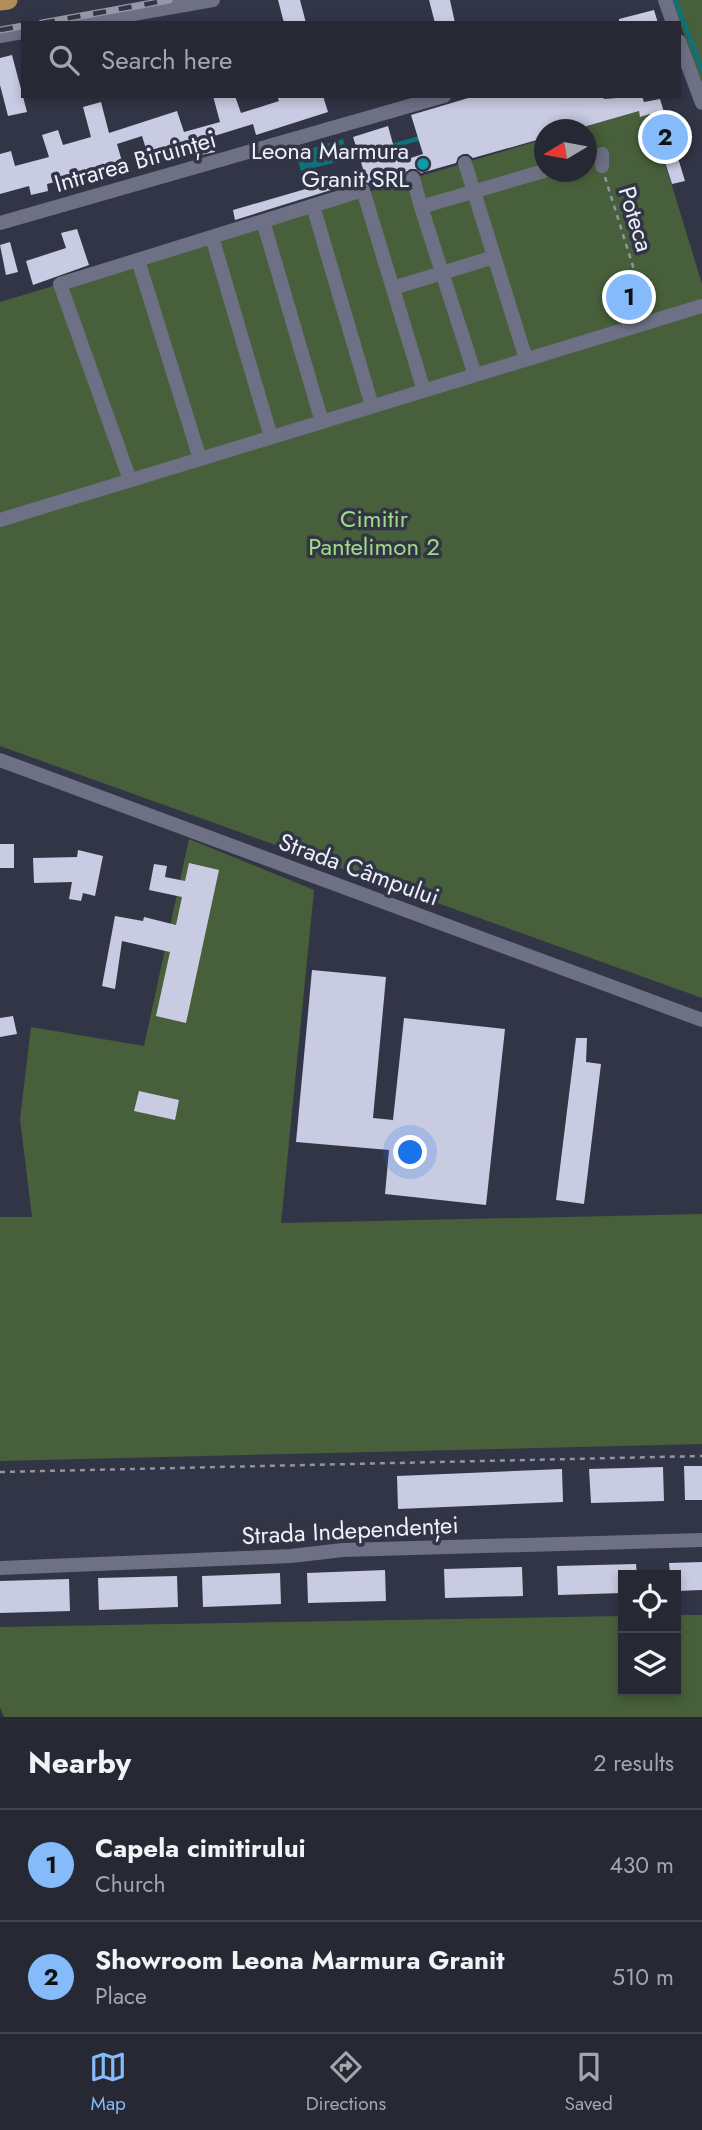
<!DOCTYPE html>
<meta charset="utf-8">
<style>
:root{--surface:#262834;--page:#323440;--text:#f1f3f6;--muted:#a4a6ac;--line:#42444f;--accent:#85bbfb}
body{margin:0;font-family:Jost,sans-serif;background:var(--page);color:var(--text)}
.controls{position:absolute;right:21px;bottom:21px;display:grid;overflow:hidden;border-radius:0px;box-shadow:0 4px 10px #0003}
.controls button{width:63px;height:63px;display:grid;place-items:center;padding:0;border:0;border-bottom:2px solid var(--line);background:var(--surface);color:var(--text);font:35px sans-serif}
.compass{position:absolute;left:534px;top:119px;width:63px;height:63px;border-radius:50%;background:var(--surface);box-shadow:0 4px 10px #0003;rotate:260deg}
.you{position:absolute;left:411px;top:1153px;width:24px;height:24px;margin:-18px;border:5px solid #fff;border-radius:50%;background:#1a73e8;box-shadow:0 0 0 10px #1a73e833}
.badge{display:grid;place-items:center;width:46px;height:46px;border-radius:50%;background:var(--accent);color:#111;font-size:23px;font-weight:700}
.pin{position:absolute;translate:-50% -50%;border:4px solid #fff;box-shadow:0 2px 7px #0006}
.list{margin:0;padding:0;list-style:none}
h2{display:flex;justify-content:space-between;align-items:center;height:91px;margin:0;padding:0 28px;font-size:30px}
h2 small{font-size:23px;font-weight:400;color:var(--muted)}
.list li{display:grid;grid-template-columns:46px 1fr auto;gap:21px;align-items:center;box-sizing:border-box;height:112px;padding:0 28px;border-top:2px solid var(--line)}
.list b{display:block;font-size:26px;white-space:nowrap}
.list p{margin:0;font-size:23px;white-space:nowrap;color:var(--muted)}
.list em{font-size:23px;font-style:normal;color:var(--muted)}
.icon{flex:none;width:38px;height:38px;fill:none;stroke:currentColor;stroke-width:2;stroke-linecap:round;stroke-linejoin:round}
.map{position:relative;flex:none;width:702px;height:1717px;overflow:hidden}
.search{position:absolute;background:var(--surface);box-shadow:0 4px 10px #0003;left:21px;right:21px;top:21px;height:77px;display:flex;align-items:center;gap:18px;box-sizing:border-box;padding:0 24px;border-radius:0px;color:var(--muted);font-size:26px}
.sheet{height:315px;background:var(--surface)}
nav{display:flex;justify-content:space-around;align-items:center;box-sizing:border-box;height:98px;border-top:2px solid var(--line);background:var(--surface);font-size:19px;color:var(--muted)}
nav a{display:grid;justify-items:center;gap:4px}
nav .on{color:var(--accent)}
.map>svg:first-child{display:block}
</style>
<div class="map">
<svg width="702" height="1717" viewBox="0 0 702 1717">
<rect width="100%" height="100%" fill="#323546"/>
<!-- green -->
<path fill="#47603b" d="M672,0H702V85Z
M639,111L641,117L650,114L702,284V998L0,746V302L544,139V172H586V130L576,129Z
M189,839L314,890L281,1223L702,1214V1444L0,1461V1217H32L20,1119L31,1027L144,1046Z
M676,1615H702V1717H4L0,1707V1627L623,1616V1691H676Z"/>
<!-- water -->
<path fill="#0e727a" d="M343,139L349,159L301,171L296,153Z"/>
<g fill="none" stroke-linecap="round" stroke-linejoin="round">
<!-- stream -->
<path stroke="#0e727a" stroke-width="4.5" d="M675,0L702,70
M389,147L424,137
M349,159L364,154"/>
</g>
<!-- building -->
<path fill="#c8cbe1" d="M278,0H300L306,23H284Z
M429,0H450L455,23H435Z
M654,10L658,23H619V19Z
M12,55L27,112L8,116L0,85V58Z
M213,96H235L241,113L279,101L277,96H323L328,112L256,135L253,124L211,137L215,152L201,155L198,143L160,155L161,159L150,162L142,136L117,144L123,165L47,184L48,191L31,195L29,186L0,194V154L11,151L15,166L49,157L42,135L58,130L63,145L91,137L83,107L101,102L109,133L177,111L184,132L220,122Z
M475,96H603L604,99L642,96L644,102L660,99L685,181L672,184L650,114L640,117L639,111L573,130H544V138L473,158L468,154H463L458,157L456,163L421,173L416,169H410L406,172L404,178L372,187L369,183L360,181L235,220L233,210L364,172L353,137L388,126L398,162L423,154L411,115Z
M77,229L89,265L33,285L26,261L66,248L61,233Z
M10,242L18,272L6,275L0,245Z
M634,271L647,313L622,320L610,279Z
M0,844H14V868H0Z
M78,850L103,856L95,896L83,893L81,901L69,899L72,882L34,883L33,858L77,857Z
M189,863L219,870L186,1023L156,1016L170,952L122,941L115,989L102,986L115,916L143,921L144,917L176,925L182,897L149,890L154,864L167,866L165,877L185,881Z
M312,970L386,977L373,1118L393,1120L404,1018L505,1029L486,1205L385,1194L389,1150L296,1142Z
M13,1016L17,1034L0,1037V1018Z
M576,1038H587L586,1062L601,1064L584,1204L556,1200Z
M139,1091L179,1100L175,1120L134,1111Z
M684,1466H702V1500H685Z
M663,1467L664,1501L591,1503L589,1469Z
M562,1469L563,1502L398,1509L397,1476Z
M702,1562V1590L676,1591V1575H670L669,1563Z
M636,1564L637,1575H623V1593L558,1595L557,1566Z
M522,1567L523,1596L445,1598L444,1569Z
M385,1570L386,1601L308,1603L307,1573Z
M280,1573L281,1604L203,1607L202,1576Z
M177,1576L178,1607L99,1610L98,1578Z
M69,1579L70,1611L0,1613V1581Z"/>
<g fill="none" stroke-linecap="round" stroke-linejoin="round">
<!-- path -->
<path stroke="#9194a2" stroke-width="2.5" stroke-dasharray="5 5" stroke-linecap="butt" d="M605,177L646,308
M0,1472L702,1456"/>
<!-- minor -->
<path stroke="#6e7185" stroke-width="14" d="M665,0L673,23
M82,23L213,0
M0,36L23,32
M679,41L702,103
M586,159L602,154V166
M465,163L526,359
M413,178L421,207
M313,206L372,406
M263,221L322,422
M0,223L444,96
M212,237L271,437
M138,260L200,459
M393,288L494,257
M475,375L421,207L544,171
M130,480L60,284L363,190L424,391
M0,520L702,306
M0,760L702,1020
M0,1568L291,1556L343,1550L702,1540"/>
<!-- major -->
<path stroke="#b28e56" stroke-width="19" d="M0,1L8,0"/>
<!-- rail casing -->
<g stroke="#9597a6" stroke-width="7">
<path id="rail" d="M42,23L169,0
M0,30L23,26"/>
</g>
<!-- rail -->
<use href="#rail" stroke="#323546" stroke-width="4.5" stroke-dasharray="13" stroke-linecap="butt"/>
</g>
<!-- markers -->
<circle fill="#0f9aa8" stroke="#323546" stroke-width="2.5" cx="423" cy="164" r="7"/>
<g text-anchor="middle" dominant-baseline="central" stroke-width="7" stroke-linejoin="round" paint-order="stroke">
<!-- poi labels -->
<g font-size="24" fill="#eef0fc" stroke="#323546" text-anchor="end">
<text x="409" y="150">Leona Marmura<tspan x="409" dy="28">Granit SRL</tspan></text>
</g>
<!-- street labels -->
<g font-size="24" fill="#eef0fc" stroke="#323546">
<text transform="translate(135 161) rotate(-16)">Intrarea Biruinței</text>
<text transform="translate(636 219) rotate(73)">Poteca</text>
<text transform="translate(359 869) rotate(20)">Strada Câmpului</text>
<text transform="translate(350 1530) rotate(-3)">Strada Independenței</text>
</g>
<!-- park labels -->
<g font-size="24" fill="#a0dc83" stroke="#323546">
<text x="374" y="518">Cimitir<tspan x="374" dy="28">Pantelimon 2</tspan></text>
</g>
</g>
</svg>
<div class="controls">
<button><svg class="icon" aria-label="locate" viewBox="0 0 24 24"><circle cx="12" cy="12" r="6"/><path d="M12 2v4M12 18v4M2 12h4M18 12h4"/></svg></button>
<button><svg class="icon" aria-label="layers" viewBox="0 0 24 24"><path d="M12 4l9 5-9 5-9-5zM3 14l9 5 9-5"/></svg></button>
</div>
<svg class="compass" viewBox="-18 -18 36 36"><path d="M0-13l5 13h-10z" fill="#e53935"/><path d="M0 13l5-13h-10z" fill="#a4a6ac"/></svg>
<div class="you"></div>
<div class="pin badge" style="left:629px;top:297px">1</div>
<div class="pin badge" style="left:665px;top:137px">2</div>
<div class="search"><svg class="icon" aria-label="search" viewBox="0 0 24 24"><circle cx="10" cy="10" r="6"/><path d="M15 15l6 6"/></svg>Search here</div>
</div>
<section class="sheet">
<h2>Nearby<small>2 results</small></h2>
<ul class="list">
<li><span class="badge">1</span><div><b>Capela cimitirului</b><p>Church</p></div><em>430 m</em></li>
<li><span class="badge">2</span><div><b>Showroom Leona Marmura Granit</b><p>Place</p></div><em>510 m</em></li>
</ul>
</section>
<nav>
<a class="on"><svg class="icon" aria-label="map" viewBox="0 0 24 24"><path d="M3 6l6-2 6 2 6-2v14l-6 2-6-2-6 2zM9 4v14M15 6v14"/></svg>Map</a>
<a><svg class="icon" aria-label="directions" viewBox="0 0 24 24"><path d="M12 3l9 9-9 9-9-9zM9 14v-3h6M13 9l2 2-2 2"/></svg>Directions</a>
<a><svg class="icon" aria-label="saved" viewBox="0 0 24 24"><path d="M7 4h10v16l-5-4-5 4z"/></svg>Saved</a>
</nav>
